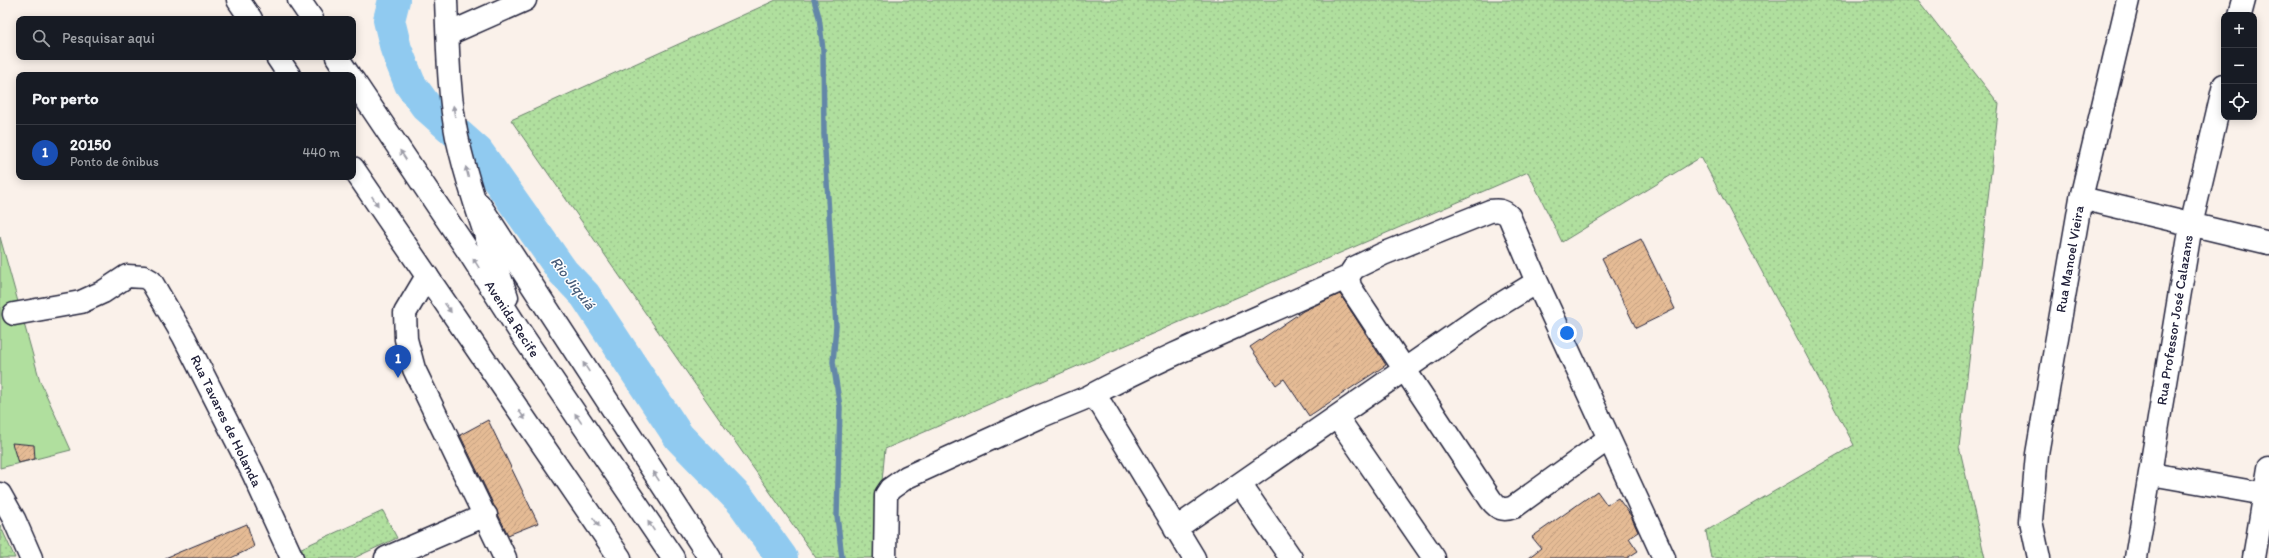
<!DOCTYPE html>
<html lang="pt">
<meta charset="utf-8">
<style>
:root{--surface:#171b24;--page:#242831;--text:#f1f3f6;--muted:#9ea1a6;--line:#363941;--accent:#1a73e8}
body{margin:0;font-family:Itim,sans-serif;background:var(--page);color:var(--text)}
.controls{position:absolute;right:12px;top:12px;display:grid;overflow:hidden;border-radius:8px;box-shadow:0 2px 10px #0003}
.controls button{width:36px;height:36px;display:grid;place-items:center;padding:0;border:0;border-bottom:1px solid var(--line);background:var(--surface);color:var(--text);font:20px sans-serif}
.you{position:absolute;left:1567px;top:333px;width:14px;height:14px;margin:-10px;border:3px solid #fff;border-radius:50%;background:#1a73e8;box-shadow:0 0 0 6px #1a73e833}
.badge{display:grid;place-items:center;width:26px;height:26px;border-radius:50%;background:var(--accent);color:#fff;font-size:13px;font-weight:700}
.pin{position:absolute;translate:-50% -33px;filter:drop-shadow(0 1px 2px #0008)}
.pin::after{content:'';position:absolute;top:21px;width:14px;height:12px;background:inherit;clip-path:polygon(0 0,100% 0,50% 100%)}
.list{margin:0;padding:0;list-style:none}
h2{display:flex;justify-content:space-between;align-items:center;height:52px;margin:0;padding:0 16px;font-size:17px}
h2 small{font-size:13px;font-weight:400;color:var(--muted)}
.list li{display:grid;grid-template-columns:26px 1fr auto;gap:12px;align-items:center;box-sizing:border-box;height:56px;padding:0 16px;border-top:1px solid var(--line)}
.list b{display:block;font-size:15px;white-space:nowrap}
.list p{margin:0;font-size:13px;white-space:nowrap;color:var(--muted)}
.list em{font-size:13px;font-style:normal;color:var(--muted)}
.icon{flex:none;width:22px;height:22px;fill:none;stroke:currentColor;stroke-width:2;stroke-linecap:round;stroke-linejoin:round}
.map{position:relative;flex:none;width:2269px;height:558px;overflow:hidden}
.search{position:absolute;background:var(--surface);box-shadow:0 2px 10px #0003;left:16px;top:16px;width:340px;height:44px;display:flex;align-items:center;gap:10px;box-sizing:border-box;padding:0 14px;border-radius:8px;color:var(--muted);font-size:15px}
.panel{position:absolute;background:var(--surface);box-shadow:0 2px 10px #0003;left:16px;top:72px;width:340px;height:108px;border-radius:8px}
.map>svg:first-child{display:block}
</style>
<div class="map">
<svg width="2269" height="558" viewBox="0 0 2269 558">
<defs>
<pattern id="grass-dots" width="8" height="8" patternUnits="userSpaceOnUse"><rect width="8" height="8" fill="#b0df9e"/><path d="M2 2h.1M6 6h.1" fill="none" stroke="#97bf89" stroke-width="1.8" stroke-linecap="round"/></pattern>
<pattern id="building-hatch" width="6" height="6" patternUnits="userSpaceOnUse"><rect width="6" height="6" fill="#e5bb95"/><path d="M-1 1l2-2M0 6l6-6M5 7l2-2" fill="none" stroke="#c4a081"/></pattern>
</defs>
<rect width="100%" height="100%" fill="#faf1ea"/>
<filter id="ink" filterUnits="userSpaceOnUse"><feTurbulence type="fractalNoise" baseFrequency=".025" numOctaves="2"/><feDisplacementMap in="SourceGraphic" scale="8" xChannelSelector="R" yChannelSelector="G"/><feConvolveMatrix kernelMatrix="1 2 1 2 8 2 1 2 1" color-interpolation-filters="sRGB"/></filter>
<g filter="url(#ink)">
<!-- grass -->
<path fill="url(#grass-dots)" stroke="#69806c" d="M776,0H1918L1999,104L1959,446L1985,558H1711L1706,531L1854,445L1701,157L1562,242L1528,172L885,449L875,558H816L511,120Z
M383,511L397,538L354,558H300L297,550Z
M0,525L15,558H0Z"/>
<!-- garden -->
<path fill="#b0df9e" stroke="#69806c" d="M0,237L40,381L71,450L0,468Z"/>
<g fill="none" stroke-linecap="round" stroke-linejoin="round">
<!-- stream -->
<path stroke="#6487a8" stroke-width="5.5" d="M814,0L819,17L823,50L824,135L836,326L833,362L840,407L837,516L842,558"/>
<!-- river -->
<path stroke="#90caf0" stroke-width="32" d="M394,0L389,20L396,49L410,84L426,106L478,152L563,272L585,295L679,437L742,502L782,558"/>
</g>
<!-- building -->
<path fill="url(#building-hatch)" stroke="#22223b" d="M1641,239L1675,309L1636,328L1602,258Z
M1340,294L1386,365L1309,416L1284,379L1276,385L1250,347L1303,311Z
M488,420L538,523L508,535L460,435Z
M12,443L34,445L35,459L18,463Z
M1597,491L1607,505L1618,498L1631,516L1638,532L1629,538L1638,551L1627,558H1528L1541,548L1532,537Z
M247,524L254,547L231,558H165Z"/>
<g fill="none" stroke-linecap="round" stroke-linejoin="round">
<!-- minor casing -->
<g stroke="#22223b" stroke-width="25">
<path id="minor" d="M2240,15L2244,0
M448,34L525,0
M2081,198L2269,243
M479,204L710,558
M427,276L405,313L406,339L414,369L505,558
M1537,282L1509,216C1503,210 1498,210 1490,211L1383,254L1354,268L1348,277L1350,287L1491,500C1498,509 1503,511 1514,507L1608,439
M14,314L81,302L103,292L127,276L144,277L151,281L184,337L253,473L292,558
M1088,397C1172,352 1261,317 1348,277
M1337,417L1434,558
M2151,474L2265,494
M1240,484L1291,558
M0,494L14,519L31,558
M1175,529L1483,315L1537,282L1664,558
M386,558L486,515
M885,558L886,495L890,489L907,477L1039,417L1088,397L1094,398L1102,406L1194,558
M2039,558L2031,521L2037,454L2081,198L2128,0
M2136,558L2191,225L2224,85
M2254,558L2269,468"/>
</g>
<!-- major casing -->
<g stroke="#22223b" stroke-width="25">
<path id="major" d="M238,0L251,19
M299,0L312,19
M446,0C448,45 448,92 457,137C469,191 489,244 507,297
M277,57L289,75
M337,57L349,75
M353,80L470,254L518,329L673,558
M353,168L620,558"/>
</g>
<!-- minor -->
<use href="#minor" stroke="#fff" stroke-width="22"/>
<!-- major -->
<use href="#major" stroke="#fff" stroke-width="22"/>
</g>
<!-- one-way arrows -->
<defs><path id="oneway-solid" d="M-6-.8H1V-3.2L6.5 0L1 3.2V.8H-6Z"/></defs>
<g fill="#9c9ca7">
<use href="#oneway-solid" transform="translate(454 111) rotate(-98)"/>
<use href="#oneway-solid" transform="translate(403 155) rotate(-124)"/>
<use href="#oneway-solid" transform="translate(467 172) rotate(-104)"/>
<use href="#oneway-solid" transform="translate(375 201) rotate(56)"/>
<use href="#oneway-solid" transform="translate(476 263) rotate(-122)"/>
<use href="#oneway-solid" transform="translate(448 308) rotate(55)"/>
<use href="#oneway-solid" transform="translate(586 367) rotate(-123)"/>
<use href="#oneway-solid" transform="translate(522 415) rotate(55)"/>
<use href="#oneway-solid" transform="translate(578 418) rotate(-124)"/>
<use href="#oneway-solid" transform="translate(656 476) rotate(-123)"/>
<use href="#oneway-solid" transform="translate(596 522) rotate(55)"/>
<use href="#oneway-solid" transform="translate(651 526) rotate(-124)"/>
</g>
</g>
<g text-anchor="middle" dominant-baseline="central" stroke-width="3" stroke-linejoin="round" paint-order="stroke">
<!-- street labels -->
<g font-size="14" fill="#22223b" stroke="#fff">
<text transform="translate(2070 259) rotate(-80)">Rua Manoel Vieira</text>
<text transform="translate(512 319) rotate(57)">Avenida Recife</text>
<text transform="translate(2175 320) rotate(-81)">Rua Professor José Calazans</text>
<text transform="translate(226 421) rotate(64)">Rua Tavares de Holanda</text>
</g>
<!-- water labels -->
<g font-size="15" font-style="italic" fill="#485d7a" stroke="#fff">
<text transform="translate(573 283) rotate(52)">Rio Jiquiá</text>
</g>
</g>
</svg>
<div class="controls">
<button>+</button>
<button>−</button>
<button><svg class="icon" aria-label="locate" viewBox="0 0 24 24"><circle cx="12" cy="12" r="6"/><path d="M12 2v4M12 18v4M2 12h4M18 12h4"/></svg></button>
</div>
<div class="you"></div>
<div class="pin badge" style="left:398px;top:378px;background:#1a4fb4">1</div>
<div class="search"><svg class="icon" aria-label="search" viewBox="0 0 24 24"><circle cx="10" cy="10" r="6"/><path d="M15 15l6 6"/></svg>Pesquisar aqui</div>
<section class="panel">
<h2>Por perto<small></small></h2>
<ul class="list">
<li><span class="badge" style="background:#1a4fb4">1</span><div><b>20150</b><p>Ponto de ônibus</p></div><em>440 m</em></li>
</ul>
</section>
</div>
